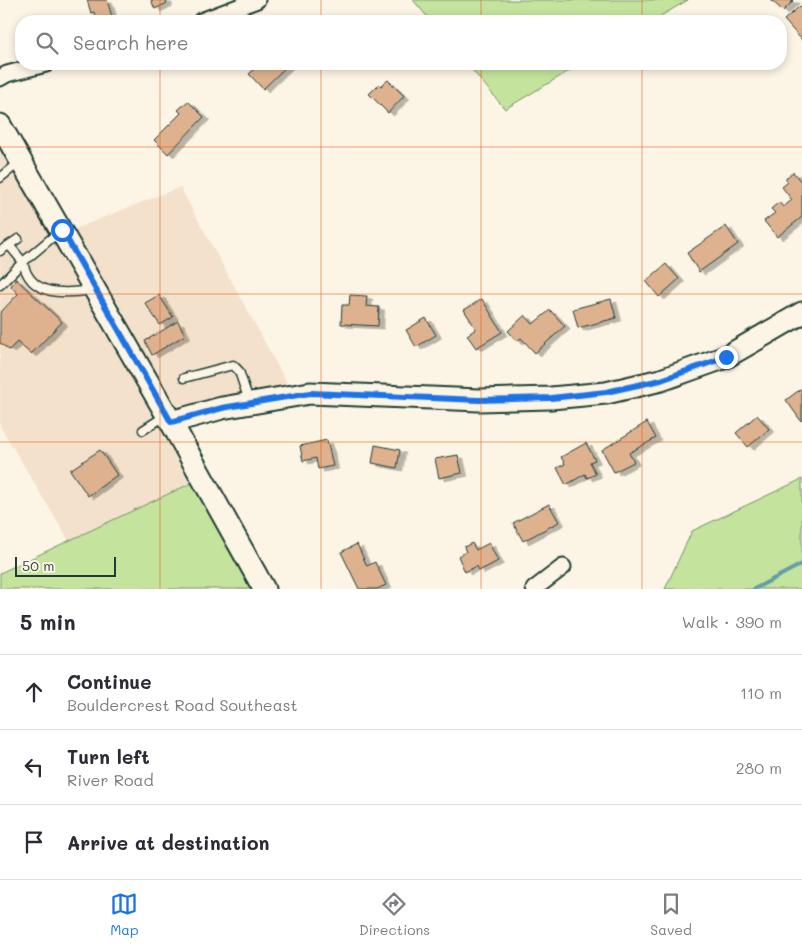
<!DOCTYPE html>
<meta charset="utf-8">
<style>
:root{--surface:#fff;--page:#f2f2f3;--text:#2b2b33;--muted:#7c7c81;--line:#e1e1e2;--accent:#1a73e8}
body{margin:0;font-family:Mali,sans-serif;background:var(--page);color:var(--text)}
.scale{position:absolute;left:15px;bottom:12px;width:101px;box-sizing:border-box;padding-left:5px;border:2px solid #1f3d34;border-top:0;font-size:14px;line-height:18px;white-space:nowrap;color:#1f3d34;-webkit-text-stroke:4px #fcf5e5;paint-order:stroke}
.stop{position:absolute;width:15px;height:15px;margin:-11px;border:4px solid #1a73e8;border-radius:50%;background:#fff}
.stop.end{background:#1a73e8;border-color:#fff;box-shadow:0 1px 5px #0008}
.list{margin:0;padding:0;list-style:none}
h2{display:flex;justify-content:space-between;align-items:center;height:65px;margin:0;padding:0 20px;font-size:21px}
h2 small{font-size:16px;font-weight:400;color:var(--muted)}
.list li{display:grid;grid-template-columns:32px 1fr auto;gap:15px;align-items:center;box-sizing:border-box;height:75px;padding:0 20px;border-top:1px solid var(--line)}
.list b{display:block;font-size:19px;white-space:nowrap}
.list p{margin:0;font-size:16px;white-space:nowrap;color:var(--muted)}
.list em{font-size:16px;font-style:normal;color:var(--muted)}
.icon{flex:none;width:28px;height:28px;fill:none;stroke:currentColor;stroke-width:2;stroke-linecap:round;stroke-linejoin:round}
.map{position:relative;flex:none;width:802px;height:589px;overflow:hidden}
.search{position:absolute;background:var(--surface);box-shadow:0 2px 8px #0003;left:15px;right:15px;top:15px;height:55px;display:flex;align-items:center;gap:12px;box-sizing:border-box;padding:0 18px;border-radius:20px;color:var(--muted);font-size:19px}
.sheet{height:290px;background:var(--surface)}
nav{display:flex;justify-content:space-around;align-items:center;box-sizing:border-box;height:70px;border-top:1px solid var(--line);background:var(--surface);font-size:14px;color:var(--muted)}
nav a{display:grid;justify-items:center;gap:2px}
nav .on{color:var(--accent)}
.map>svg:first-child{display:block}
</style>
<div class="map">
<svg width="802" height="589" viewBox="0 0 802 589">
<defs>
<filter id="shadow"><feDropShadow dx="5.5" dy="3" stdDeviation="0" flood-color="#0004"/></filter>
</defs>
<rect width="100%" height="100%" fill="#fcf5e5"/>
<filter id="ink" filterUnits="userSpaceOnUse"><feTurbulence type="fractalNoise" baseFrequency=".02" numOctaves="2"/><feDisplacementMap in="SourceGraphic" scale="10" xChannelSelector="R" yChannelSelector="G"/><feConvolveMatrix kernelMatrix="1 2 1 2 8 2 1 2 1" color-interpolation-filters="sRGB"/></filter>
<g filter="url(#ink)">
<!-- built -->
<path fill="#f3e1cb" d="M0,133L62,234L180,187L292,392L169,427L198,480L69,541L0,426Z"/>
<!-- green -->
<path fill="#c4e49d" stroke="#729068" d="M413,0H688L652,21H431Z
M467,64H581L505,109Z
M802,479V589H665L692,531Z
M198,480L258,589H0V573Z"/>
<g fill="none" stroke-linecap="round" stroke-linejoin="round">
<!-- stream -->
<path stroke="#639ea4" stroke-width="4" d="M754,589L802,564"/>
</g>
<!-- building -->
<path fill="#deb18f" stroke="#1f3d34" filter="url(#shadow)" d="M87,0H107L113,20L97,21L94,12L91,13Z
M151,0H166L167,3L155,9Z
M771,0H794L783,11Z
M800,6L802,8V40L784,20Z
M260,64H289L263,89L249,74Z
M388,80L404,96L388,113L369,94L379,84L381,86Z
M188,101L204,117L168,154L154,140L181,113L178,110Z
M793,172L802,183V217L777,237L764,221L775,213L771,209L779,202L783,207L792,200L782,187L788,182L785,179Z
M726,226L738,244L699,272L687,253Z
M666,264L679,279L659,297L646,281Z
M16,279L62,322L31,354L17,342L9,350L0,343V313L18,294L11,286Z
M159,295L173,317L160,325L145,303Z
M350,295L367,296L366,306L379,307L378,326L341,324L342,305H349Z
M482,299L502,332L476,348L467,335L476,329L464,310Z
M611,299L616,318L578,328L573,309Z
M550,310L565,326L535,353L521,338L517,341L508,331L525,315L533,324Z
M426,318L436,335L416,347L406,330Z
M178,321L185,335L152,355L145,341Z
M802,388V420L801,421L786,400Z
M757,415L769,429L748,447L736,433Z
M647,422L656,438L629,453L634,462L614,472L602,450Z
M327,440L333,466L318,469L316,458L303,461L300,446Z
M586,443L595,460L590,462L596,474L587,478L585,474L566,485L557,468L565,464L561,457Z
M375,445L400,450L397,468L372,463Z
M100,450L117,475L88,496L70,470Z
M458,455L462,473L439,478L435,459Z
M549,504L559,522L523,541L513,523Z
M472,543L476,550L489,543L498,561L479,571L477,566L465,572L458,556L466,552L464,547Z
M357,544L367,566L375,562L386,585L377,589H359L341,552Z"/>
<g fill="none" stroke-linecap="round" stroke-linejoin="round">
<!-- lane casing -->
<g stroke="#1f3d34" stroke-width="11">
<path id="lane" d="M0,178L20,162
M60,231L23,262C30,297 64,294 92,290
M0,251L18,239
M0,285L23,262L9,245
M184,378L233,365L239,371L249,401
M143,430L165,416"/>
</g>
<!-- street casing -->
<g stroke="#1f3d34" stroke-width="19">
<path id="street" d="M201,21L257,0
M0,78L7,74L46,64
M534,589L563,567"/>
</g>
<!-- secondary casing -->
<g stroke="#1f3d34" stroke-width="25">
<path id="secondary" d="M0,125L171,422L264,589
M171,422L222,408L310,393L479,400L551,398L606,393L661,380L726,357L802,313"/>
</g>
<!-- lane -->
<use href="#lane" stroke="#fcf5e5" stroke-width="8"/>
<!-- street -->
<use href="#street" stroke="#fcf5e5" stroke-width="15"/>
<!-- secondary -->
<use href="#secondary" stroke="#fcf5e5" stroke-width="21"/>
</g>
</g>
<g fill="none" stroke-linecap="round" stroke-linejoin="round" filter="url(#ink)">
<!-- route -->
<path stroke="#1a73e8" stroke-width="6" d="M62,230L171,422L222,408L310,393L479,400L551,398L606,392L661,380L726,357"/>
</g>
<!-- grid -->
<path fill="none" stroke="#e8590c" stroke-width="1" stroke-opacity="0.55" d="M160,0V21M321,0V21M481,0V21M642,0V21M160,64V589M321,64V589M481,64V589M642,64V589M0,147H802M0,294H802M0,442H802"/>
</svg>
<div class="scale">50 m</div>
<div class="stop" style="left:62px;top:230px"></div>
<div class="stop end" style="left:726px;top:357px"></div>
<div class="search"><svg class="icon" aria-label="search" viewBox="0 0 24 24"><circle cx="10" cy="10" r="6"/><path d="M15 15l6 6"/></svg>Search here</div>
</div>
<section class="sheet">
<h2>5 min<small>Walk · 390 m</small></h2>
<ul class="list">
<li><svg class="icon" aria-label="ahead" viewBox="0 0 24 24"><path d="M12 20V5M6 11l6-6 6 6"/></svg><div><b>Continue</b><p>Bouldercrest Road Southeast</p></div><em>110 m</em></li>
<li><svg class="icon" aria-label="left" viewBox="0 0 24 24"><path d="M17 20v-9H6M10 6l-5 5 5 5"/></svg><div><b>Turn left</b><p>River Road</p></div><em>280 m</em></li>
<li><svg class="icon" aria-label="arrive" viewBox="0 0 24 24"><path d="M6 21V4h12l-3 4 3 4H6"/></svg><div><b>Arrive at destination</b></div></li>
</ul>
</section>
<nav>
<a class="on"><svg class="icon" aria-label="map" viewBox="0 0 24 24"><path d="M3 6l6-2 6 2 6-2v14l-6 2-6-2-6 2zM9 4v14M15 6v14"/></svg>Map</a>
<a><svg class="icon" aria-label="directions" viewBox="0 0 24 24"><path d="M12 3l9 9-9 9-9-9zM9 14v-3h6M13 9l2 2-2 2"/></svg>Directions</a>
<a><svg class="icon" aria-label="saved" viewBox="0 0 24 24"><path d="M7 4h10v16l-5-4-5 4z"/></svg>Saved</a>
</nav>
